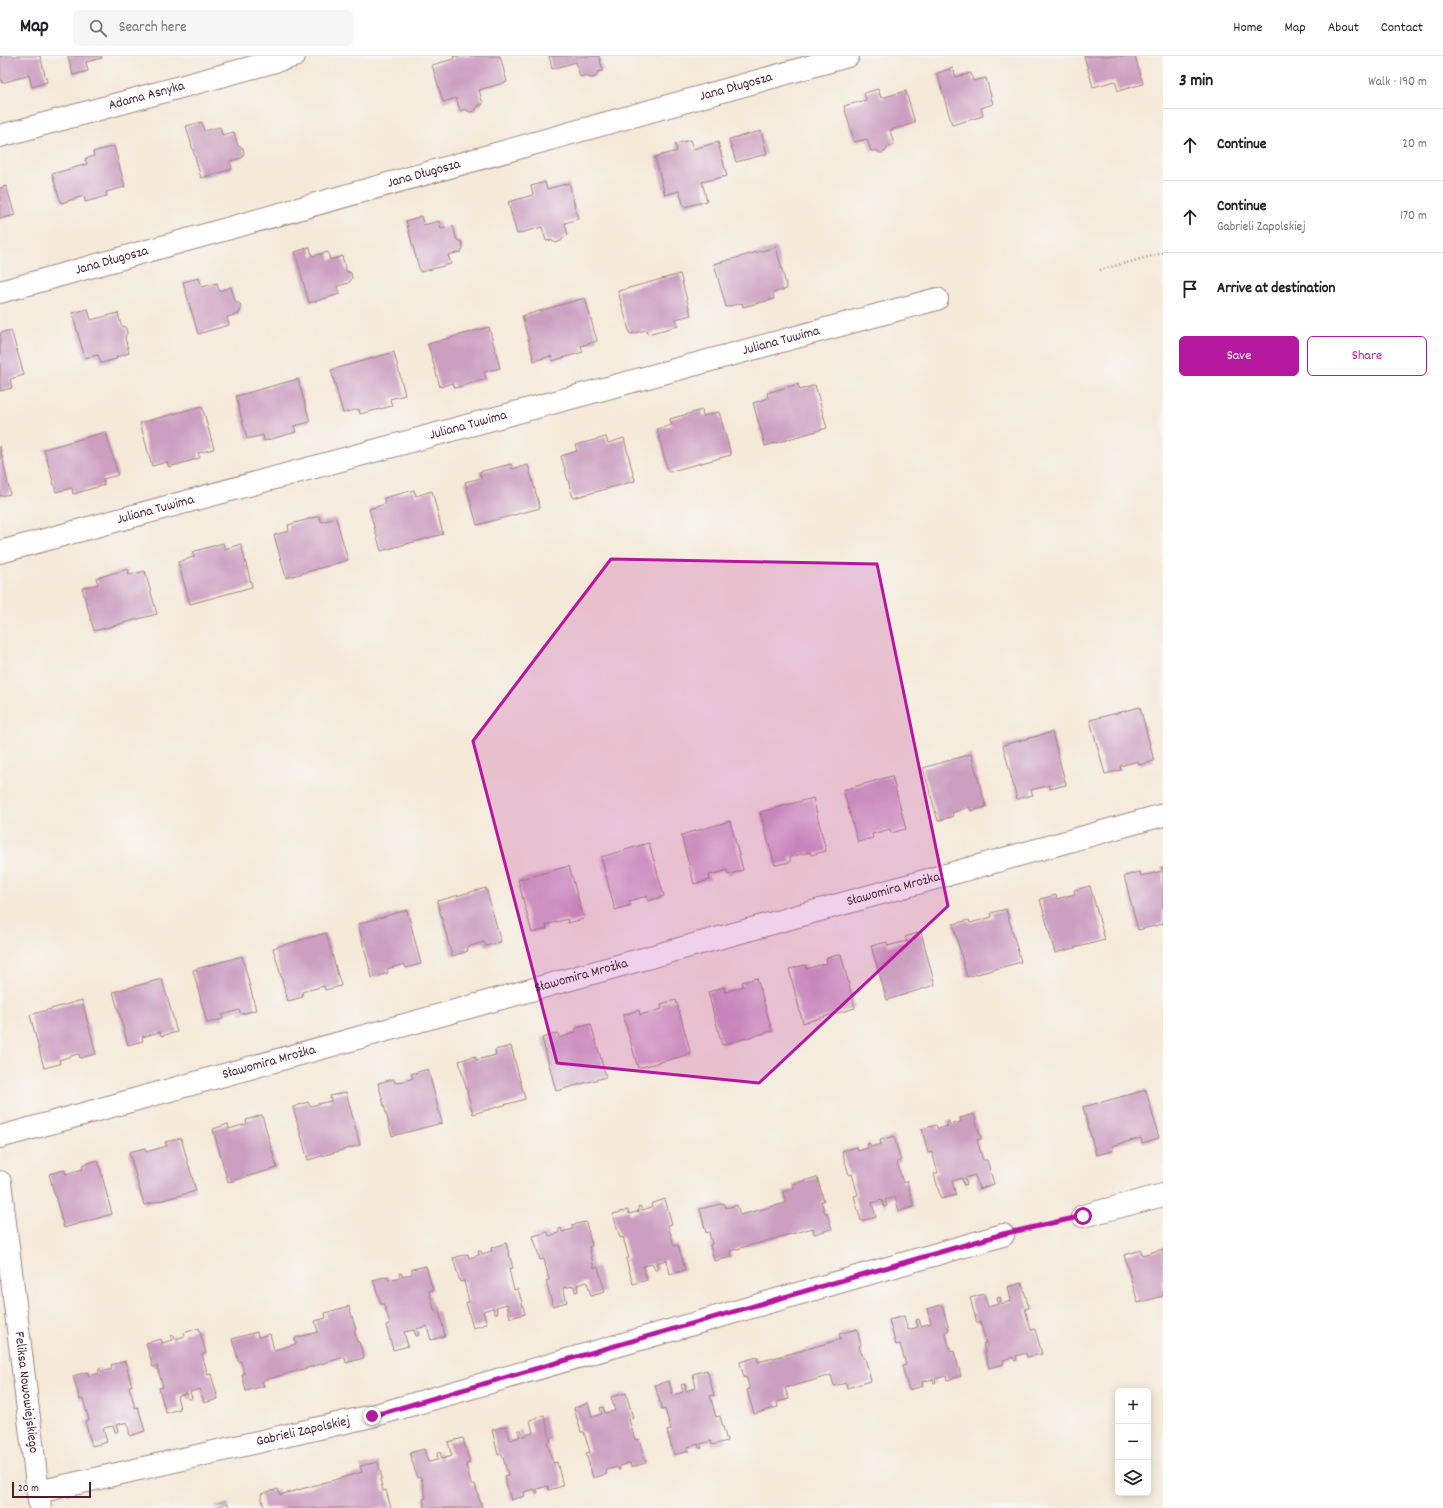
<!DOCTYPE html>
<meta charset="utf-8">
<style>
:root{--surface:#fff;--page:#f6f6f6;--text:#202124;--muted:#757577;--line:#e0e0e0;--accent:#b5179e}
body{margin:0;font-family:Dekko,sans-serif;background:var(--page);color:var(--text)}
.controls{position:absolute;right:12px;bottom:12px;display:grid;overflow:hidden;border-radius:6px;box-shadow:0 2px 10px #0003}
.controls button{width:36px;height:36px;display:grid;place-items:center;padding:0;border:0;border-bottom:1px solid var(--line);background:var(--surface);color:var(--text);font:20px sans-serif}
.scale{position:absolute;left:12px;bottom:10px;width:79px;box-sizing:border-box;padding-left:4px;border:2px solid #4a1f2b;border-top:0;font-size:11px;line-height:14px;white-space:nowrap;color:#4a1f2b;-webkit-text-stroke:3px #f6f6f2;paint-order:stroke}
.stop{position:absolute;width:12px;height:12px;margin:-9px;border:3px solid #b5179e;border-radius:50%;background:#fff}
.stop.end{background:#b5179e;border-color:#fff;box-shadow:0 1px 4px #0008}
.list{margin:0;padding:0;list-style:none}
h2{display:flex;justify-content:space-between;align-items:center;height:52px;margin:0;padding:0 16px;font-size:17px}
h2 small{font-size:13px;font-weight:400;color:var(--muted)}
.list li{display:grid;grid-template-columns:26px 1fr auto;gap:12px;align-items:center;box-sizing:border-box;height:72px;padding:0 16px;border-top:1px solid var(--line)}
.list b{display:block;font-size:15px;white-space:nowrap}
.list p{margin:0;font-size:13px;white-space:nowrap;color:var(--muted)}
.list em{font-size:13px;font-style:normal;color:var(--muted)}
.actions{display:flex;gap:8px;padding:12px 16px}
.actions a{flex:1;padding:9px 0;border:1px solid var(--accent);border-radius:6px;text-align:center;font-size:14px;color:var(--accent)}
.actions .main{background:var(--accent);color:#fff}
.icon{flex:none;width:22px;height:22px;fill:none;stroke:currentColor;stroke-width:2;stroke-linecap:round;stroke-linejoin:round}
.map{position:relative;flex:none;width:1163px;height:1452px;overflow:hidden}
header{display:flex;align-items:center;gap:24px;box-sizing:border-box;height:56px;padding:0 20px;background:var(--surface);border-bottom:1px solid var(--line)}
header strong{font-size:19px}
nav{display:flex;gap:22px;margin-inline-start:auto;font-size:14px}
.search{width:280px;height:36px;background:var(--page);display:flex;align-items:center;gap:10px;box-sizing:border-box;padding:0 14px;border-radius:6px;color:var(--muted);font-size:15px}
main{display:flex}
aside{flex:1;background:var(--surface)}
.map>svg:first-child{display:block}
</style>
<header>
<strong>Map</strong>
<div class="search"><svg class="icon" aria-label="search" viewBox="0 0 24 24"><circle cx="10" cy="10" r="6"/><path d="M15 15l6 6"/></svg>Search here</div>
<nav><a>Home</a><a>Map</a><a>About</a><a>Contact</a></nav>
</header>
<main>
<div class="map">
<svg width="1163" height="1452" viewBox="0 0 1163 1452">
<rect width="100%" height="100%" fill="#f6f6f2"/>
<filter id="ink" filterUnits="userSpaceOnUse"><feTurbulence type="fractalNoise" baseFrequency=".025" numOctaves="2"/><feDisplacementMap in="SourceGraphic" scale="8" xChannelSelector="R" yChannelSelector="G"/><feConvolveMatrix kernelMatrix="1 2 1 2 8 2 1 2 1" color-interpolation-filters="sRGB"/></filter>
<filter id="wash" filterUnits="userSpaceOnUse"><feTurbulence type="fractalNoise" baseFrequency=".012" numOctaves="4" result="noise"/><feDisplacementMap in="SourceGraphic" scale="16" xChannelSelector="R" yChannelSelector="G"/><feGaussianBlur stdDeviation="0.9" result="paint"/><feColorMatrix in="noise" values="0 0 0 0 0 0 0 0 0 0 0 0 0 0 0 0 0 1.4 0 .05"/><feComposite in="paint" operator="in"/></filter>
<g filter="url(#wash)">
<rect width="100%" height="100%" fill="#f5e9d8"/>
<g id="blocks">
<!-- building -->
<path fill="#cc9fc1" d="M0,0H40L47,26L32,31L29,19L2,27L0,21Z
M68,0H101L102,2L86,6L88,15L73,19Z
M453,0H500L507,26L479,34L483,48L478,50L475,55L470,56L465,53L460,55L456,42L443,46L432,9L454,3Z
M549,0H599L603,15L598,16L595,21L590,22L585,19L580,21L576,6L552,13Z
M1084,0H1135L1143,28L1118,35L1115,25L1093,31Z
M953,12L956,21L971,17L973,25L986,22L993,48L981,52L983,60L952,69L937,17Z
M878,33L881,42L906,35L915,67L890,74L894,89L888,90L886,95L881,97L876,94L871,95L867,83L854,86L844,50L866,44L864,37Z
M202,66L204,75L220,71L222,79L234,76L238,90L243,92L244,97L242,102L230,105L232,113L201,122L186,70Z
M761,75L767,98L736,106L729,83Z
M690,84L693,93L718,86L727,120L702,126L707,145L684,151L679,135L665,139L655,101L677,95L675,88Z
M114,90L125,131L106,136L107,140L85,146L84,140L61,147L52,118L87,108L85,103L94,100L93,96Z
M545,126L547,133L569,127L578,163L565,167L568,179L564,181L561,185L556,187L551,184L546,185L542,171L517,178L508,146L533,139L531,130Z
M6,130L15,159L0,163V132Z
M421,160L424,169L439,165L441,173L453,170L457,184L462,186L463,192L461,196L448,199L451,208L420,216L406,165Z
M310,191L312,200L328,196L330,204L342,200L346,215L351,217L352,222L349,227L337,230L340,238L309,247L295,196Z
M776,191L787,233L773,237L774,243L743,251L742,247L726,251L714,208Z
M680,218L691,259L676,263L678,270L648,278L646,274L630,278L618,235Z
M199,222L202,231L217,227L219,235L231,231L235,245L240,248L241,253L239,258L227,261L229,269L198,278L183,226Z
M585,242L597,285L581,290L583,296L552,305L551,300L534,305L522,260Z
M88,253L91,264L118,257L121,269L126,272L127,277L125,282L129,297L116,301L117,303L101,307L98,299L85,302L72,257Z
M489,271L500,312L484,316L486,323L455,332L453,327L440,331L428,288Z
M11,274L24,319L10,323L12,332L0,335V277Z
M394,296L405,339L390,343L392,350L360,358L359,353L343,357L331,314Z
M298,323L310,366L294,370L296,376L264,385L263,379L247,383L236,340Z
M798,328L800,334L815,329L827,372L765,390L753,347L768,342L767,337Z
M202,350L214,393L198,397L200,402L169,411L167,406L152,410L140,367Z
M702,354L703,360L719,356L731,399L668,416L657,373L672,369L670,363Z
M106,376L118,419L103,423L104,429L73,438L72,432L56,436L44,393Z
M606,381L608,387L624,382L635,425L573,442L561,400L577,395L575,389Z
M0,390L10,438L0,440Z
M511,408L512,413L528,409L540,452L477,469L465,426L481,422L479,416Z
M414,434L416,440L432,435L443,478L381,495L369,453L385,448L384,442Z
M319,460L321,466L336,462L348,504L286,522L274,479L289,475L288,469Z
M223,487L225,493L241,488L252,531L190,548L178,506L194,501L192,496Z
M128,513L129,519L145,515L157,558L94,575L82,532L98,528L96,522Z
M1140,651L1154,705L1139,709L1138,705L1120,710L1121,714L1105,718L1090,664Z
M1052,676L1066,729L1050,733V729L1031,734L1033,739L1017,743L1003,689Z
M971,698L986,751L971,755L969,751L952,757L953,760L938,765L923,712Z
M892,720L906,773L891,777L890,773L872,778L873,782L858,786L843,734Z
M813,742L826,795L811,799L810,796L790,801V806L775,809L760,756Z
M730,765L743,814L728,819L727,814L718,817L709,819L710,824L694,828L681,779Z
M649,787L664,840L648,845L647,840L629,845L631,849L615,854L601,801Z
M569,810L584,863L568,867L567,863L546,869L547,873L532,877L518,824Z
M1161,811H1163V868L1138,874L1124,820L1140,816L1141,820L1150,818L1162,815Z
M1090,830L1105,884L1055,897L1040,843L1056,839L1057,843L1075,838L1074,834Z
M486,832L501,886L486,890L484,886L467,891L468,895L452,900L437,845Z
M1006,853L1021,906L967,921L953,868L969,864L970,867L992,861L991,857Z
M407,854L421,908L406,912L404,908L387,913L388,917L372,922L358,868Z
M921,876L935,929L887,944L871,890L887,886L888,890L907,885L905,881Z
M326,877L341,930L325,934L324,930L302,936L303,941L288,945L273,892Z
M841,898L855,952L803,967L789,913L805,909L806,913L827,907L826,902Z
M242,900L256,954L241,958L239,954L222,959L223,963L207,967L193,914Z
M757,922L772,975L722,989L708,936L724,931L725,936L743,930L742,926Z
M162,923L177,976L161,980L160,976L142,981L143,985L128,989L113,936Z
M82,944L96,998L80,1002L79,998L71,1000L59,1004L60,1008L44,1012L30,959Z
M676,944L691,998L638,1012L623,959L639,954L640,959L662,953L661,948Z
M591,968L606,1021L556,1035L542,982L558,977L559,982L576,976V972Z
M511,990L525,1043L473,1058L459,1005L475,1000L476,1004L496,999L495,994Z
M428,1013L442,1067L392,1080L378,1027L394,1023L395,1027L405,1025L413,1022L411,1018Z
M1146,1034L1159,1082L1142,1087L1141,1082L1112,1090L1113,1095L1096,1099L1083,1051Z
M346,1036L360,1089L308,1104L293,1051L308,1046L310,1050L322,1047L331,1045L330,1040Z
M974,1058L981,1083L977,1084L983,1104H987L994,1128L979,1133L975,1119L965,1122L967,1128L964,1129L962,1122L952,1125L956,1139L941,1143L934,1118L938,1117L932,1096L928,1097L922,1073L936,1069L938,1073L948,1070L947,1066L949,1065L950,1069L961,1066L960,1062Z
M262,1059L277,1112L228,1126L213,1073L228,1068L229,1073L239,1070L247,1068L246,1064Z
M894,1080L901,1105L897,1106L903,1127L907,1125L914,1151L899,1155L895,1141L885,1144L887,1150L884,1151L882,1144L872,1147L876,1161L861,1165L854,1140L858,1139L852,1118L849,1119L842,1095L857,1091L858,1095L868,1092L867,1088L869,1087L871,1091L881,1088L880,1084Z
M181,1082L196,1135L144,1149L129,1096L145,1092L146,1096L167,1090L165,1086Z
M98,1104L112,1158L64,1172L49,1118L64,1114L66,1118L83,1113L82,1109Z
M817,1121L824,1145H821L825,1157H827L832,1173L814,1178L813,1172L730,1195L732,1201L714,1205L710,1189L712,1188L709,1176L706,1177L700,1153L724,1147L726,1152L737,1149L740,1159L786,1147L783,1136L794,1133L793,1128Z
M665,1143L672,1168L668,1169L674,1190L678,1189L685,1214L670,1218L667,1204L656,1207L658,1213L657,1214H655L653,1208L643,1210L647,1224L633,1228L626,1203L629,1202L623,1181L620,1182L613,1158L628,1154L629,1158L639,1155L638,1151L640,1150L642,1154L652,1151L651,1148Z
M586,1166L592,1190L589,1191L594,1212L598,1211L605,1236L591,1240L587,1226L577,1229L578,1235L575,1236L574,1230L563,1232L567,1246L553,1250L546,1225L549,1224L544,1203L540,1204L533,1180L548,1176L549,1180L559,1177V1173L561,1172L562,1176L573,1173L571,1169Z
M506,1187L513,1212L509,1213L514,1234L518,1233L525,1258L510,1262L507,1248L496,1251L498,1257L495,1258L493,1252L483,1255L487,1268L473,1272L466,1247L469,1246L464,1225L460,1226L453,1202L468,1198L469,1202L479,1199L478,1195H481L482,1198L492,1195L491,1192Z
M1163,1193V1240L1138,1247L1124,1199L1141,1194L1142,1199Z
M426,1210L433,1234L429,1235L435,1256L439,1255L445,1280L431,1284L427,1270L417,1273L419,1279L416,1280L414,1274L404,1276L408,1290L393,1294L386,1269L390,1268L384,1248H381L373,1224L388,1220L389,1224L400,1221L399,1217H401L402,1220L412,1218V1213Z
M1022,1227L1029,1252L1025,1253L1031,1274L1035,1273L1042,1298L1027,1301L1026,1297L1016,1300L1017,1304L1015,1305L1013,1301L1003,1304L1004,1308L989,1312L983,1288L986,1287L980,1265L977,1267L970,1242L984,1238L988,1251L998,1248L997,1242L1000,1241L1001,1248L1011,1245L1008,1231Z
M942,1249L949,1274L945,1276L951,1296L954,1295L961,1320L947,1324L946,1320L935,1323L936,1326L934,1327L933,1323L922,1326L923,1330L909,1334L902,1310L906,1309L900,1288L896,1289L889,1264L904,1260L908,1274L918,1271L916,1264L919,1263L921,1270L931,1267L927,1253Z
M349,1250L356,1274H354L357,1286H359L364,1302L346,1307L345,1301L262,1325L264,1330L246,1335L242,1319L244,1318L241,1305L239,1306L232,1283L257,1276L258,1281L270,1278L274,1294L296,1288L295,1282L318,1276L315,1265L326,1262L325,1257Z
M199,1272L206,1297L202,1298L208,1319L211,1318L218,1343L204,1347L200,1333L190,1336L192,1342L190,1343H188L187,1337L177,1340L180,1353L166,1357L159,1332L163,1331L157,1310L153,1311L146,1287L161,1283L162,1287L173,1284L171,1280L174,1279L175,1283L185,1280L184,1277Z
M857,1273L861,1289L859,1290L863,1302H865L871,1325L847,1332L846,1327L834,1330L831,1319L808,1326L785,1332L789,1343L777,1346L778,1351L754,1358L747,1334L750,1333L746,1321L744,1322L740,1306L757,1301L758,1306L800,1295L841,1283L839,1278Z
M125,1305L132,1330H129L135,1352L138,1351L145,1375L130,1380L127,1366L116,1369L118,1375L117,1376H115L113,1370L103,1372L107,1386L92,1390L85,1365L89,1364L83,1343L80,1344L73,1320L87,1316L89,1320L99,1317L98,1313L100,1312L101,1316L112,1313L111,1309Z
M707,1314L714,1339L710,1340L716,1361L720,1360L727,1385L712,1389L711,1385L700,1388L702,1392H699L698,1388L688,1391L689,1395L674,1399L667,1375L671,1374L665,1353L662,1354L655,1329L669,1325L673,1339L683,1336L681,1329L685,1328L686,1335L696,1332L693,1318Z
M626,1337L633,1362L629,1363L635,1384L639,1383L646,1407L631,1411L630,1407L619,1410L620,1414H619L617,1411L606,1414L607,1418L593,1422L586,1397L590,1396L584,1376H581L574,1352L588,1347L592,1361L602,1358L600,1352L603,1351L605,1357L615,1355L611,1341Z
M544,1359L551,1385L547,1386L553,1407L557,1406L563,1430L549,1434L548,1430L537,1433L538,1437H536L535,1433L524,1436L525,1440L511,1444L504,1420L508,1419L502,1398L498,1399L492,1374L506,1370L510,1384L520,1381L518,1375L520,1374H521L523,1380L533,1377L530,1364Z
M463,1382L470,1407L466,1408L471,1429L475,1428L482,1452H425L423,1443L426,1442L421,1421L417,1422L410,1397L424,1393L428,1406L438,1404L437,1397L440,1396L442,1403L452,1400L448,1386Z
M378,1406L382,1422L380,1423L383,1435L386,1434L391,1452H264L261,1438L278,1433L280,1439L362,1416L360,1410Z
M228,1447L229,1452H213Z"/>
</g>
</g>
<g filter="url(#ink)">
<use href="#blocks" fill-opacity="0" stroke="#a08482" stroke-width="1"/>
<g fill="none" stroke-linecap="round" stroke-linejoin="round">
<!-- street casing -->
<g stroke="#a08482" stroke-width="24">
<g id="street">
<path id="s1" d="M0,80L294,0"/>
<path id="s2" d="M0,236L848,0"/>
<path id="s3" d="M0,496L937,243"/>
<path id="s4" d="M0,1081L1163,759"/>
<path id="s5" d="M0,1126L40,1452"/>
<path d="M1083,1160L1163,1139"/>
<path id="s6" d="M38,1436L372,1360L1003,1179"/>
</g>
</g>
<!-- path -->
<path stroke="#a08482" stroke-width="2.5" stroke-dasharray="1 3" stroke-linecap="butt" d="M1100,214L1163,197
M1027,1173L1059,1165"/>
<!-- street -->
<use href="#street" stroke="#fff" stroke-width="22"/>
</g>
</g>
<g fill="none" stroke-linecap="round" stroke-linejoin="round" filter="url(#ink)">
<!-- route -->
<path stroke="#b5179e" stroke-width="5" d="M372,1360L1003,1178L1083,1160"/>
</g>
<!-- marked area -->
<path fill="#b5179e" fill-opacity="0.2" stroke="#b5179e" stroke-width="3" stroke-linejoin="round" d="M611,503L877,508L948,850L759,1027L557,1007L473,685Z"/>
<g text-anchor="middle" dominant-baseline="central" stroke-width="3.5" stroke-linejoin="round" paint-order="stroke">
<!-- street labels -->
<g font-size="14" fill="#4a1f2b" stroke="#f6f6f2">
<text stroke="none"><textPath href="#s2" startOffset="764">Jana Długosza</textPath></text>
<text stroke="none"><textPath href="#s1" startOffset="152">Adama Asnyka</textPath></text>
<text stroke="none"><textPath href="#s2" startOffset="440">Jana Długosza</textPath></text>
<text stroke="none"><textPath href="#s2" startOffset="116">Jana Długosza</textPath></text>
<text stroke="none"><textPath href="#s3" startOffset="809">Juliana Tuwima</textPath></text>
<text stroke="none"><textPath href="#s3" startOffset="485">Juliana Tuwima</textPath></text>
<text stroke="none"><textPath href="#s3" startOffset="161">Juliana Tuwima</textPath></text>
<text stroke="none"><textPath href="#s4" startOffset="927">Sławomira Mrożka</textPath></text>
<text stroke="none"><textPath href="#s4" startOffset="603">Sławomira Mrożka</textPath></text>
<text stroke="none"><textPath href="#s4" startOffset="279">Sławomira Mrożka</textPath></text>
<text stroke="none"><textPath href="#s5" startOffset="212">Feliksa Nowowiejskiego</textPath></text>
<text stroke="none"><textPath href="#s6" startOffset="272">Gabrieli Zapolskiej</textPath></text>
</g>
</g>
</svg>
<div class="controls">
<button>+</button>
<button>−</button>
<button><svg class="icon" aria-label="layers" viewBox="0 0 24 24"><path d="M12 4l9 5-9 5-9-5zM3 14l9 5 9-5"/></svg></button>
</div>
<div class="scale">20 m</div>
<div class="stop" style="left:1083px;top:1160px"></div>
<div class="stop end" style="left:372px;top:1360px"></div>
</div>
<aside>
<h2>3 min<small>Walk · 190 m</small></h2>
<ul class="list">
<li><svg class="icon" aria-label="ahead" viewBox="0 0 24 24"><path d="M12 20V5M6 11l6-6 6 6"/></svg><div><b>Continue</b></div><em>20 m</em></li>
<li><svg class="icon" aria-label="ahead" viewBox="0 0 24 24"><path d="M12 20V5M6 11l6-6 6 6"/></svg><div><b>Continue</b><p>Gabrieli Zapolskiej</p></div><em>170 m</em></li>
<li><svg class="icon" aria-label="arrive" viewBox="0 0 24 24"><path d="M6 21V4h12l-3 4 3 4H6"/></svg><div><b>Arrive at destination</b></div></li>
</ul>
<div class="actions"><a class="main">Save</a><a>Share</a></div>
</aside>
</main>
